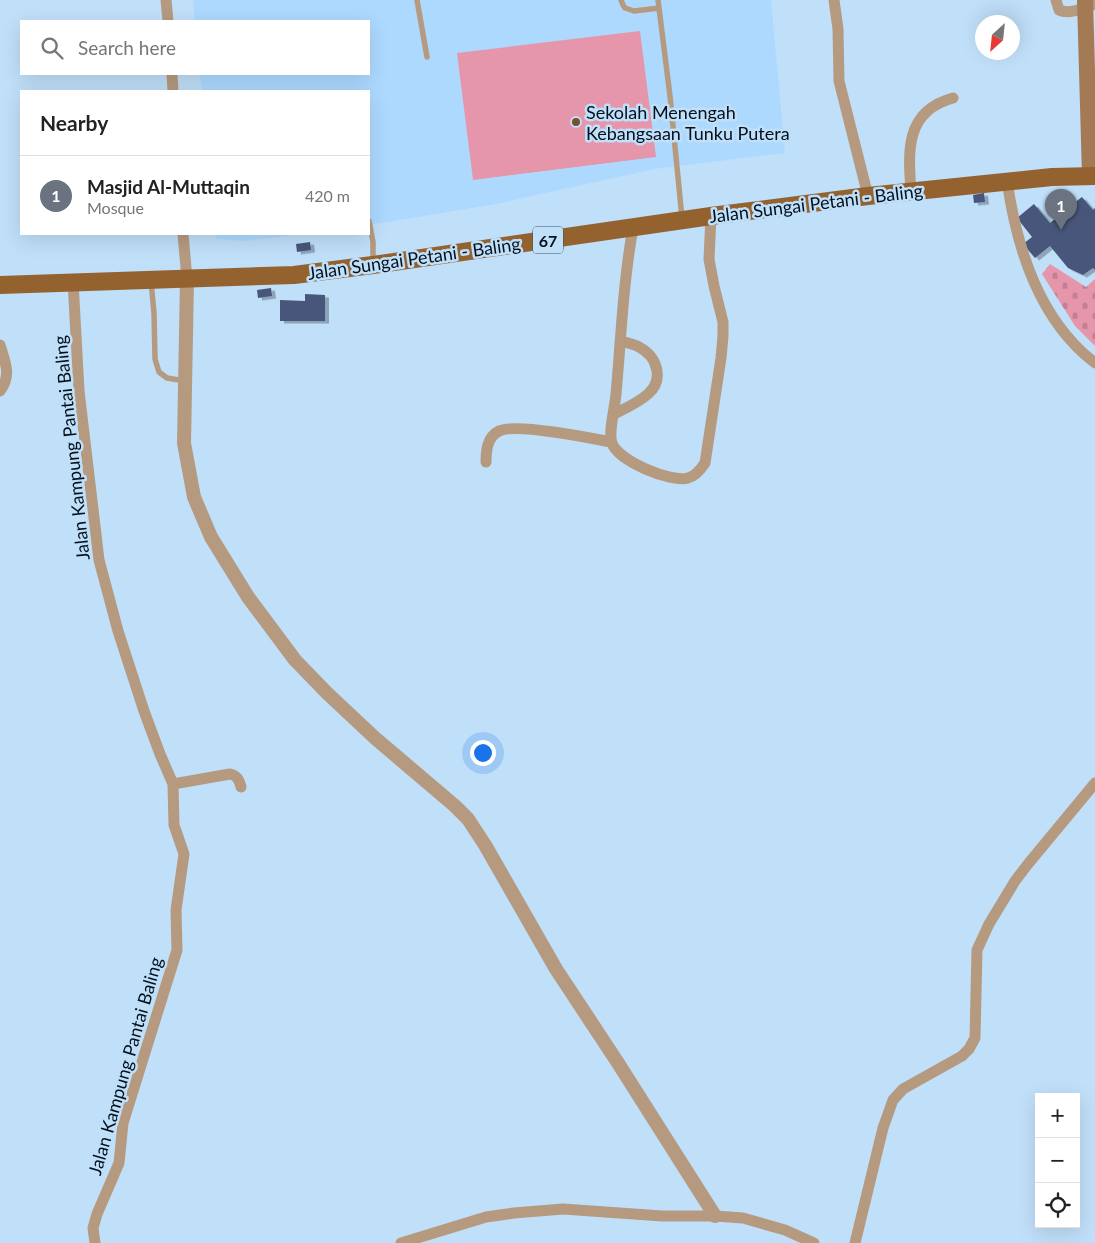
<!DOCTYPE html>
<meta charset="utf-8">
<style>
:root{--surface:#fff;--page:#f2f2f2;--text:#222;--muted:#767676;--line:#e0e0e0;--accent:#76512c}
body{margin:0;font-family:Lato,sans-serif;background:var(--page);color:var(--text)}
.controls{position:absolute;right:15px;bottom:15px;display:grid;overflow:hidden;border-radius:0px;box-shadow:0 5px 20px #0002}
.controls button{width:45px;height:45px;display:grid;place-items:center;padding:0;border:0;border-bottom:1px solid var(--line);background:var(--surface);color:var(--text);font:25px sans-serif}
.compass{position:absolute;left:975px;top:15px;width:45px;height:45px;border-radius:50%;background:var(--surface);box-shadow:0 5px 20px #0002;rotate:207deg}
.you{position:absolute;left:482px;top:752px;width:18px;height:18px;margin:-12px;border:4px solid #fff;border-radius:50%;background:#1a73e8;box-shadow:0 0 0 8px #1a73e833}
.badge{display:grid;place-items:center;width:32px;height:32px;border-radius:50%;background:var(--accent);color:#fff;font-size:16px;font-weight:700}
.pin{position:absolute;translate:-50% -41px;filter:drop-shadow(0 1px 2px #0008)}
.pin::after{content:'';position:absolute;top:26px;width:18px;height:15px;background:inherit;clip-path:polygon(0 0,100% 0,50% 100%)}
.list{margin:0;padding:0;list-style:none}
h2{display:flex;justify-content:space-between;align-items:center;height:65px;margin:0;padding:0 20px;font-size:21px}
h2 small{font-size:16px;font-weight:400;color:var(--muted)}
.list li{display:grid;grid-template-columns:32px 1fr auto;gap:15px;align-items:center;box-sizing:border-box;height:80px;padding:0 20px;border-top:1px solid var(--line)}
.list b{display:block;font-size:19px;white-space:nowrap}
.list p{margin:0;font-size:16px;white-space:nowrap;color:var(--muted)}
.list em{font-size:16px;font-style:normal;color:var(--muted)}
.icon{flex:none;width:28px;height:28px;fill:none;stroke:currentColor;stroke-width:2;stroke-linecap:round;stroke-linejoin:round}
.map{position:relative;flex:none;width:1095px;height:1243px;overflow:hidden}
.search{position:absolute;background:var(--surface);box-shadow:0 5px 20px #0002;left:20px;top:20px;width:350px;height:55px;display:flex;align-items:center;gap:12px;box-sizing:border-box;padding:0 18px;border-radius:0px;color:var(--muted);font-size:19px}
.panel{position:absolute;background:var(--surface);box-shadow:0 5px 20px #0002;left:20px;top:90px;width:350px;height:145px;border-radius:0px}
.map>svg:first-child{display:block}
</style>
<div class="map">
<svg width="1095" height="1243" viewBox="0 0 1095 1243">
<defs>
<pattern id="cemetery-stones" width="16" height="16" patternUnits="userSpaceOnUse" patternTransform="scale(1.25)"><rect width="16" height="16" fill="#e696aa"/><path d="M2 7V4a2 2 0 0 1 4 0v3zM10 15v-3a2 2 0 0 1 4 0v3z" fill="#c48092"/></pattern>
<filter id="shadow"><feDropShadow dx="4" dy="2.5" stdDeviation="0" flood-color="#0004"/></filter>
</defs>
<rect width="100%" height="100%" fill="#c0dff9"/>
<!-- built -->
<path fill="#add9ff" d="M193,0H771L785,153L654,169L496,204L369,225V91H202L200,74H369V21H195Z
M215,234H300L246,241L216,239Z"/>
<!-- grass -->
<path fill="#e696aa" d="M640,31L656,157L473,180L457,53Z"/>
<!-- cemetery -->
<path fill="url(#cemetery-stones)" d="M1050,264L1086,287L1095,279V346L1075,326L1042,274Z"/>
<!-- building -->
<path fill="#46577a" filter="url(#shadow)" d="M984,193L985,202L974,203L973,195Z
M1082,197L1093,210L1095,208V270L1093,268L1083,275L1068,268L1050,246L1035,258L1023,244L1032,237L1017,218L1034,204L1050,223L1061,214L1056,208L1065,200L1070,206Z
M310,242L311,250L297,252L296,244Z
M271,288L272,296L258,298L257,290Z
M305,294L325,295V321H280V300L305,301Z"/>
<g fill="none" stroke-linecap="round" stroke-linejoin="round">
<!-- service -->
<path stroke="#b69a80" stroke-width="5.5" d="M417,0L427,57
M621,0L623,5L625,8L634,11L659,8
M658,0L670,96L682,218
M369,221L373,242V263
M151,281L154,313L155,359L159,372L167,378L185,381"/>
<!-- minor -->
<path stroke="#b69a80" stroke-width="11" d="M166,0L168,21
M834,0L838,29L839,81L868,196
M1056,0L1059,10C1069,15 1084,8 1095,4
M172,74L173,91
M1007,181C1017,249 1039,320 1095,363
M911,191C908,151 905,111 953,98
M633,228C623,283 621,339 616,394C615,407 608,433 612,443C618,461 671,483 688,478C696,476 701,469 705,463L721,358L723,336V322L714,286L709,259L711,216
M183,234L187,279
M73,281L79,391L99,560L118,631L144,711L160,754L173,784L174,825L184,854L176,910L177,950L123,1123L119,1163L97,1214L93,1228L95,1243
M0,345C5,362 12,375 0,391
M614,414C626,408 638,403 648,394C664,380 658,357 639,347C634,344 627,343 621,341
M486,462C486,451 487,437 499,431C515,423 591,438 611,442
M173,784L230,774C238,776 239,780 241,787
M401,1243L486,1217L514,1213L563,1209L662,1216H715L743,1218L785,1230L814,1243
M855,1243L883,1128L893,1100L903,1089L962,1056L969,1049L975,1038L977,950L989,924L1015,881L1028,864L1095,783"/>
<!-- tertiary -->
<path stroke="#b69a80" stroke-width="14" d="M187,279L184,443L194,497L211,537L248,597L295,660L327,693L375,738L455,806L468,819L485,845L556,969L618,1063L715,1216"/>
<!-- secondary -->
<path stroke="#a37a53" stroke-width="16" d="M1085,0L1090,176"/>
<!-- primary -->
<path stroke="#94622f" stroke-width="18" d="M0,285L294,275L373,265L711,216L868,196L1052,177L1095,176"/>
</g>
<!-- markers -->
<circle fill="#76512c" stroke="#c0dff9" stroke-width="2" cx="576" cy="122" r="5"/>
<g text-anchor="middle" dominant-baseline="central" stroke-width="5" stroke-linejoin="round" paint-order="stroke">
<!-- shield labels -->
<rect fill="#c0dff9" stroke="#3c4f5e" stroke-width="1" x="533" y="226.5" width="30" height="27" rx="4"/>
<g font-size="16" font-weight="bold" fill="#04111c">
<text x="548" y="240">67</text>
</g>
<!-- poi labels -->
<g font-size="18" fill="#04111c" stroke="#c0dff9" text-anchor="start">
<text x="586" y="112">Sekolah Menengah<tspan x="586" dy="21">Kebangsaan Tunku Putera</tspan></text>
</g>
<!-- street labels -->
<g font-size="18" fill="#04111c" stroke="#c0dff9">
<text transform="translate(816 203) rotate(-7)">Jalan Sungai Petani - Baling</text>
<text transform="translate(414 258) rotate(-8)">Jalan Sungai Petani - Baling</text>
<text transform="translate(71 448) rotate(-96)">Jalan Kampung Pantai Baling</text>
<text transform="translate(125 1066) rotate(-74)">Jalan Kampung Pantai Baling</text>
</g>
</g>
</svg>
<div class="controls">
<button>+</button>
<button>−</button>
<button><svg class="icon" aria-label="locate" viewBox="0 0 24 24"><circle cx="12" cy="12" r="6"/><path d="M12 2v4M12 18v4M2 12h4M18 12h4"/></svg></button>
</div>
<svg class="compass" viewBox="-18 -18 36 36"><path d="M0-13l5 13h-10z" fill="#e53935"/><path d="M0 13l5-13h-10z" fill="#767676"/></svg>
<div class="you"></div>
<div class="pin badge" style="left:1061px;top:230px;background:#6b7280">1</div>
<div class="search"><svg class="icon" aria-label="search" viewBox="0 0 24 24"><circle cx="10" cy="10" r="6"/><path d="M15 15l6 6"/></svg>Search here</div>
<section class="panel">
<h2>Nearby<small></small></h2>
<ul class="list">
<li><span class="badge" style="background:#6b7280">1</span><div><b>Masjid Al-Muttaqin</b><p>Mosque</p></div><em>420 m</em></li>
</ul>
</section>
</div>
